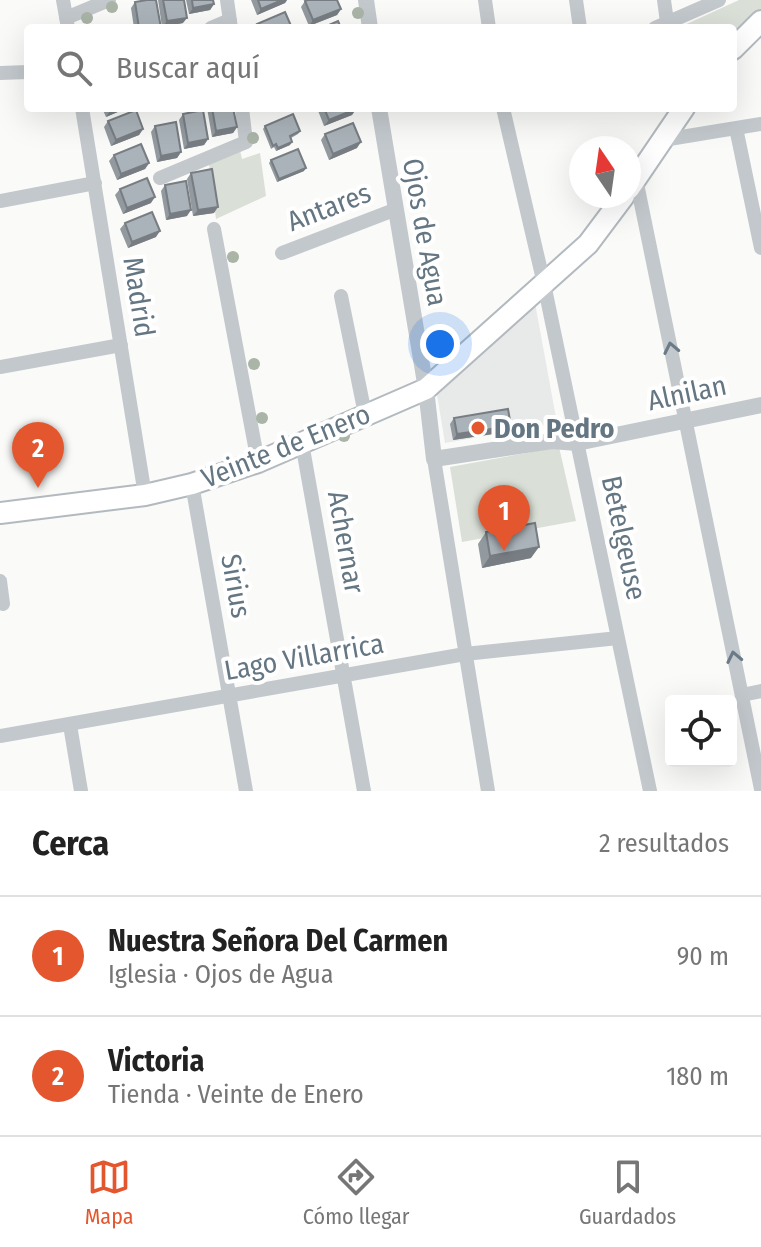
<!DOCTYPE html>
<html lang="es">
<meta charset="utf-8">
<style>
:root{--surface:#fff;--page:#f6f6f6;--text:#222;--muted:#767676;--line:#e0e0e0;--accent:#e4572e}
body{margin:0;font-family:"Fira Sans Condensed",sans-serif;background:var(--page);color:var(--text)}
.controls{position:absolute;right:24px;bottom:24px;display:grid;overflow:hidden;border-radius:8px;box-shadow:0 8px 32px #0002}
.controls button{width:72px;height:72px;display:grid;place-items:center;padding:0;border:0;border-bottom:2px solid var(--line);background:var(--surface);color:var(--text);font:40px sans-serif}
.compass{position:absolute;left:569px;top:136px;width:72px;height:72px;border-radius:50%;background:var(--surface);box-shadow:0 8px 32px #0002;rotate:347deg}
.you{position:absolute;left:440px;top:344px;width:28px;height:28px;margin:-20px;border:6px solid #fff;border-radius:50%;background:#1a73e8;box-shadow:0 0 0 12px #1a73e833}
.badge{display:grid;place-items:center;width:52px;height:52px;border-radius:50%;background:var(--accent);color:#fff;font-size:26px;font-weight:700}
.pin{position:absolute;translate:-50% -66px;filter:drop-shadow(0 2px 4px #0008)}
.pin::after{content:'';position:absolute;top:42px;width:28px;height:24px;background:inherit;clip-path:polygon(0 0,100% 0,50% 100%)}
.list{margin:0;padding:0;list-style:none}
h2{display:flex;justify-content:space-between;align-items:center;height:104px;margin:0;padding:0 32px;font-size:34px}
h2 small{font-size:26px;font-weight:400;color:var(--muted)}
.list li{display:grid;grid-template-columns:52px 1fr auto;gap:24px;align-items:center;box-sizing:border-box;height:120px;padding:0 32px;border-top:2px solid var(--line)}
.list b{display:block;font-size:30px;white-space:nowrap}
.list p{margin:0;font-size:26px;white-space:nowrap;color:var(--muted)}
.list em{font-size:26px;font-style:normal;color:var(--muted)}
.icon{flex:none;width:44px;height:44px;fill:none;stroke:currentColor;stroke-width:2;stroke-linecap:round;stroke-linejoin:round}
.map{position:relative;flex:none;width:761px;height:791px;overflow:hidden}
.search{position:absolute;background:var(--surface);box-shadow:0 8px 32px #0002;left:24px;right:24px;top:24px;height:88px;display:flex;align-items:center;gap:20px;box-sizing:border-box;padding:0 28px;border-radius:8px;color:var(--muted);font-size:30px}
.sheet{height:344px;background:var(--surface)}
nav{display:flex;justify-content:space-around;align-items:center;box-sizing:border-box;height:112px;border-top:2px solid var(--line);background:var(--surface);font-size:22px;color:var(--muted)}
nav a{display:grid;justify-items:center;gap:4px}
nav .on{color:var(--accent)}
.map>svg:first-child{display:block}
</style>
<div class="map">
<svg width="761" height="791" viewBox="0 0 761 791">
<rect width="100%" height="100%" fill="#fafaf8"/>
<!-- built -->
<path fill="#e8e9e9" d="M535,303L557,423L445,443L436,389Z"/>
<!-- green -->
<path fill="#dadfd7" d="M739,0H761V9L733,38V28H678Z
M240,150L242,159L260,153L266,196L216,219L209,164Z
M559,447L576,521L462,542L450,467Z"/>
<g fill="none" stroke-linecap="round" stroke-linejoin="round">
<!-- secondary casing -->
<g stroke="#b3babf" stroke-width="24">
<path id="secondary" d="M733,49L761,21
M629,189L684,108
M0,513L145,495L192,484L258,462L426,389L588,244L624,196"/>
</g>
<!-- minor -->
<path stroke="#c3c8cc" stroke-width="14" d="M63,0L68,28
M227,0L231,28
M485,0L489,28
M576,0L580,28
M664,0L667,22
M66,18L109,0
M211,28L230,20
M655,28L719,0
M0,73L28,72
M82,108L145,495
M503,108L544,284L650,791
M736,128L761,248
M663,140L761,124
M160,178L246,142L242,108
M636,179L761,789
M0,201L95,183
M214,229L258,462
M282,253L394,210
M341,296L365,414
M0,367L121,345
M302,443L364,791
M434,459L488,791
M192,484L246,791
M0,581L3,604
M742,695L761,691
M70,725L81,791
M0,736L465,654L618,638"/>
<!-- tertiary -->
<path stroke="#c3c8cc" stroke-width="16" d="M366,0L370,28
M379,108L426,389L434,459L552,441L577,443L761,405"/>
<!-- secondary -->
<use href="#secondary" stroke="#fff" stroke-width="20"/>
</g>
<!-- trees -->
<g fill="#aab4a7">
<circle cx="112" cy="7" r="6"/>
<circle cx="358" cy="13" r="6"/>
<circle cx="87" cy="18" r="6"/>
<circle cx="253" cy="138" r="6"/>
<circle cx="233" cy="257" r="6"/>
<circle cx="254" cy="364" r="6"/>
<circle cx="262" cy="418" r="6"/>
<circle cx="344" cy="436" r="6"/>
</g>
<!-- wall -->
<path fill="#929a9f" d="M158,0H184L183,23L162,27Z
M186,0H213L214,4L210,10L189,14Z
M251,0H287L285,3L257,15Z
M305,1L341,9L337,15L309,26L301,7Z
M135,2L161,28H134L131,8Z
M102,108H127L106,117Z
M207,108H233L237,127L233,133L212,137Z
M317,108H356V109L352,115L324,126Z
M183,114L208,139L204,145L184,149L179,120Z
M108,121L143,129L139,135L111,146L104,127Z
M155,126L181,152L177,158L157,162L151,132Z
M265,126L300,131L298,134L291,138L290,145L276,151L274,147L271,149L263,129Z
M325,134L357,148L329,160L321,140Z
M114,155L149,163L145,169L117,180L109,161Z
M271,160L304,171L277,182L269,163Z
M191,173L214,213L193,216L187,179Z
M165,185L187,216L166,220L161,191Z
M120,189L151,203L123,214L115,195Z
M125,223L156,237L128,248L120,229Z
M454,418L511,426L506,432L453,440L450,424Z
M486,532L531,558L482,568L478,544Z"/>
<!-- shaded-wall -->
<path fill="#777d82" d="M282,0H287L285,3L257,15L261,9Z
M214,4L210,10L189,14L193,8Z
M341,9L337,15L309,26L313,20Z
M187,18L183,23L162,27L167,21Z
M116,108H127L106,117L110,111Z
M356,109L352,115L324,126L329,120Z
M237,127L233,133L212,137L216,131Z
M143,129L139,135L111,146L116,140Z
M208,139L204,145L184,149L188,143Z
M292,142L290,145L276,151L278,148Z
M361,142L357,148L329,160L333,154Z
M181,152L177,158L157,162L161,156Z
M149,163L145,169L117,180L121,174Z
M306,168L304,171L277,182L279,179Z
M155,197L151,203L123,214L127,208Z
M218,207L214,213L193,216L198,210Z
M191,210L187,216L166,220L170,214Z
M160,231L156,237L128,248L132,242Z
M511,426L506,432L453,440L457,434Z
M539,547L531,558L482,568L490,556Z"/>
<!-- building -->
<path fill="#aab3b9" stroke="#777d82" stroke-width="2" d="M147,0H156L161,28H139L135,2Z
M163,0H184L187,18L167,21Z
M192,0H213L214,4L193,8Z
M258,0H282L261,9Z
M308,0H337L341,9L313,20L305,1Z
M285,12L292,28H259L257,24Z
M338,21L341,28H322Z
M212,108H233L237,127L216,131Z
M324,108H356V109L329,120Z
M136,110L143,129L116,140L108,121Z
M203,110L208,139L188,143L183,114Z
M293,114L300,131L290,136L292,142L278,148L276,144L273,146L265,126Z
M176,122L181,152L161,156L155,126Z
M353,123L361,142L333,154L325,134Z
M141,144L149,163L121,174L114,155Z
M298,149L306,168L279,179L271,160Z
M212,169L218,207L198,210L191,173Z
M147,178L155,197L127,208L120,189Z
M186,181L191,210L170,214L165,185Z
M152,212L160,231L132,242L125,223Z
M508,409L511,426L457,434L454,418Z
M535,523L539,547L490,556L486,532Z"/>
<!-- one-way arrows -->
<defs><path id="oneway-chevron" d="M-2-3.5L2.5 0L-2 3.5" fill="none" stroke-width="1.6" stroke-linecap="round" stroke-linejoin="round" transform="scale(2)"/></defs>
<g stroke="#6a7a87">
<use href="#oneway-chevron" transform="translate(671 348) rotate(-102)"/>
<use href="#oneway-chevron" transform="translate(734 657) rotate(-102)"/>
</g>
<!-- markers -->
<circle fill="#e4572e" stroke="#fff" stroke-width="3" cx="478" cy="428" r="8"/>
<g text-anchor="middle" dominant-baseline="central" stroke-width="8" stroke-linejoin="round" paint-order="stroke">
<!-- street labels -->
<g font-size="28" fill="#657683" stroke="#fff">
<text transform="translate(329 207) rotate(-21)">Antares</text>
<text transform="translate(425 232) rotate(80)">Ojos de Agua</text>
<text transform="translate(139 297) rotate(81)">Madrid</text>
<text transform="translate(687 393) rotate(-12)">Alnilan</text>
<text transform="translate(286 446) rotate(-22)">Veinte de Enero</text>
<text transform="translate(624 538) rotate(78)">Betelgeuse</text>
<text transform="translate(346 542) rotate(80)">Achernar</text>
<text transform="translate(236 586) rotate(80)">Sirius</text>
<text transform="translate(304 657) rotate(-10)">Lago Villarrica</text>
</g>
<!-- poi labels -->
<g font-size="28" font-weight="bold" fill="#657683" stroke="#fff" text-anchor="start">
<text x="494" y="428">Don Pedro</text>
</g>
</g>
</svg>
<div class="controls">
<button><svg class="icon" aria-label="locate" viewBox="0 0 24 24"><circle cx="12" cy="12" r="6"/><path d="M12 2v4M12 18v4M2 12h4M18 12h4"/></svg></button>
</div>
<svg class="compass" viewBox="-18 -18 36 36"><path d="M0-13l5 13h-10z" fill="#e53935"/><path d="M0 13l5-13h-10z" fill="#767676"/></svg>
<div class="you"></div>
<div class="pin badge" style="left:504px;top:551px">1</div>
<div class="pin badge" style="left:38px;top:488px">2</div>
<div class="search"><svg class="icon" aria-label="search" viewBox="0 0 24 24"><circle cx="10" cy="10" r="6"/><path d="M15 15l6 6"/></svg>Buscar aquí</div>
</div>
<section class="sheet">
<h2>Cerca<small>2 resultados</small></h2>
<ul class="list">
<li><span class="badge">1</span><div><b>Nuestra Señora Del Carmen</b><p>Iglesia · Ojos de Agua</p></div><em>90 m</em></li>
<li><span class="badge">2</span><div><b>Victoria</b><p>Tienda · Veinte de Enero</p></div><em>180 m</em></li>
</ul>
</section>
<nav>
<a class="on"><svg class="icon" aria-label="map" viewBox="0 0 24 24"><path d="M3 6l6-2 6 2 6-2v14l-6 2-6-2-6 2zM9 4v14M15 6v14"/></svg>Mapa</a>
<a><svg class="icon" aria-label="directions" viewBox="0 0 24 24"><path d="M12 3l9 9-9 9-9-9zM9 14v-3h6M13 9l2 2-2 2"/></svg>Cómo llegar</a>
<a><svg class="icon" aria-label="saved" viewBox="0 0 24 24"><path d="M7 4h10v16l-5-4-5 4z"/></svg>Guardados</a>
</nav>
